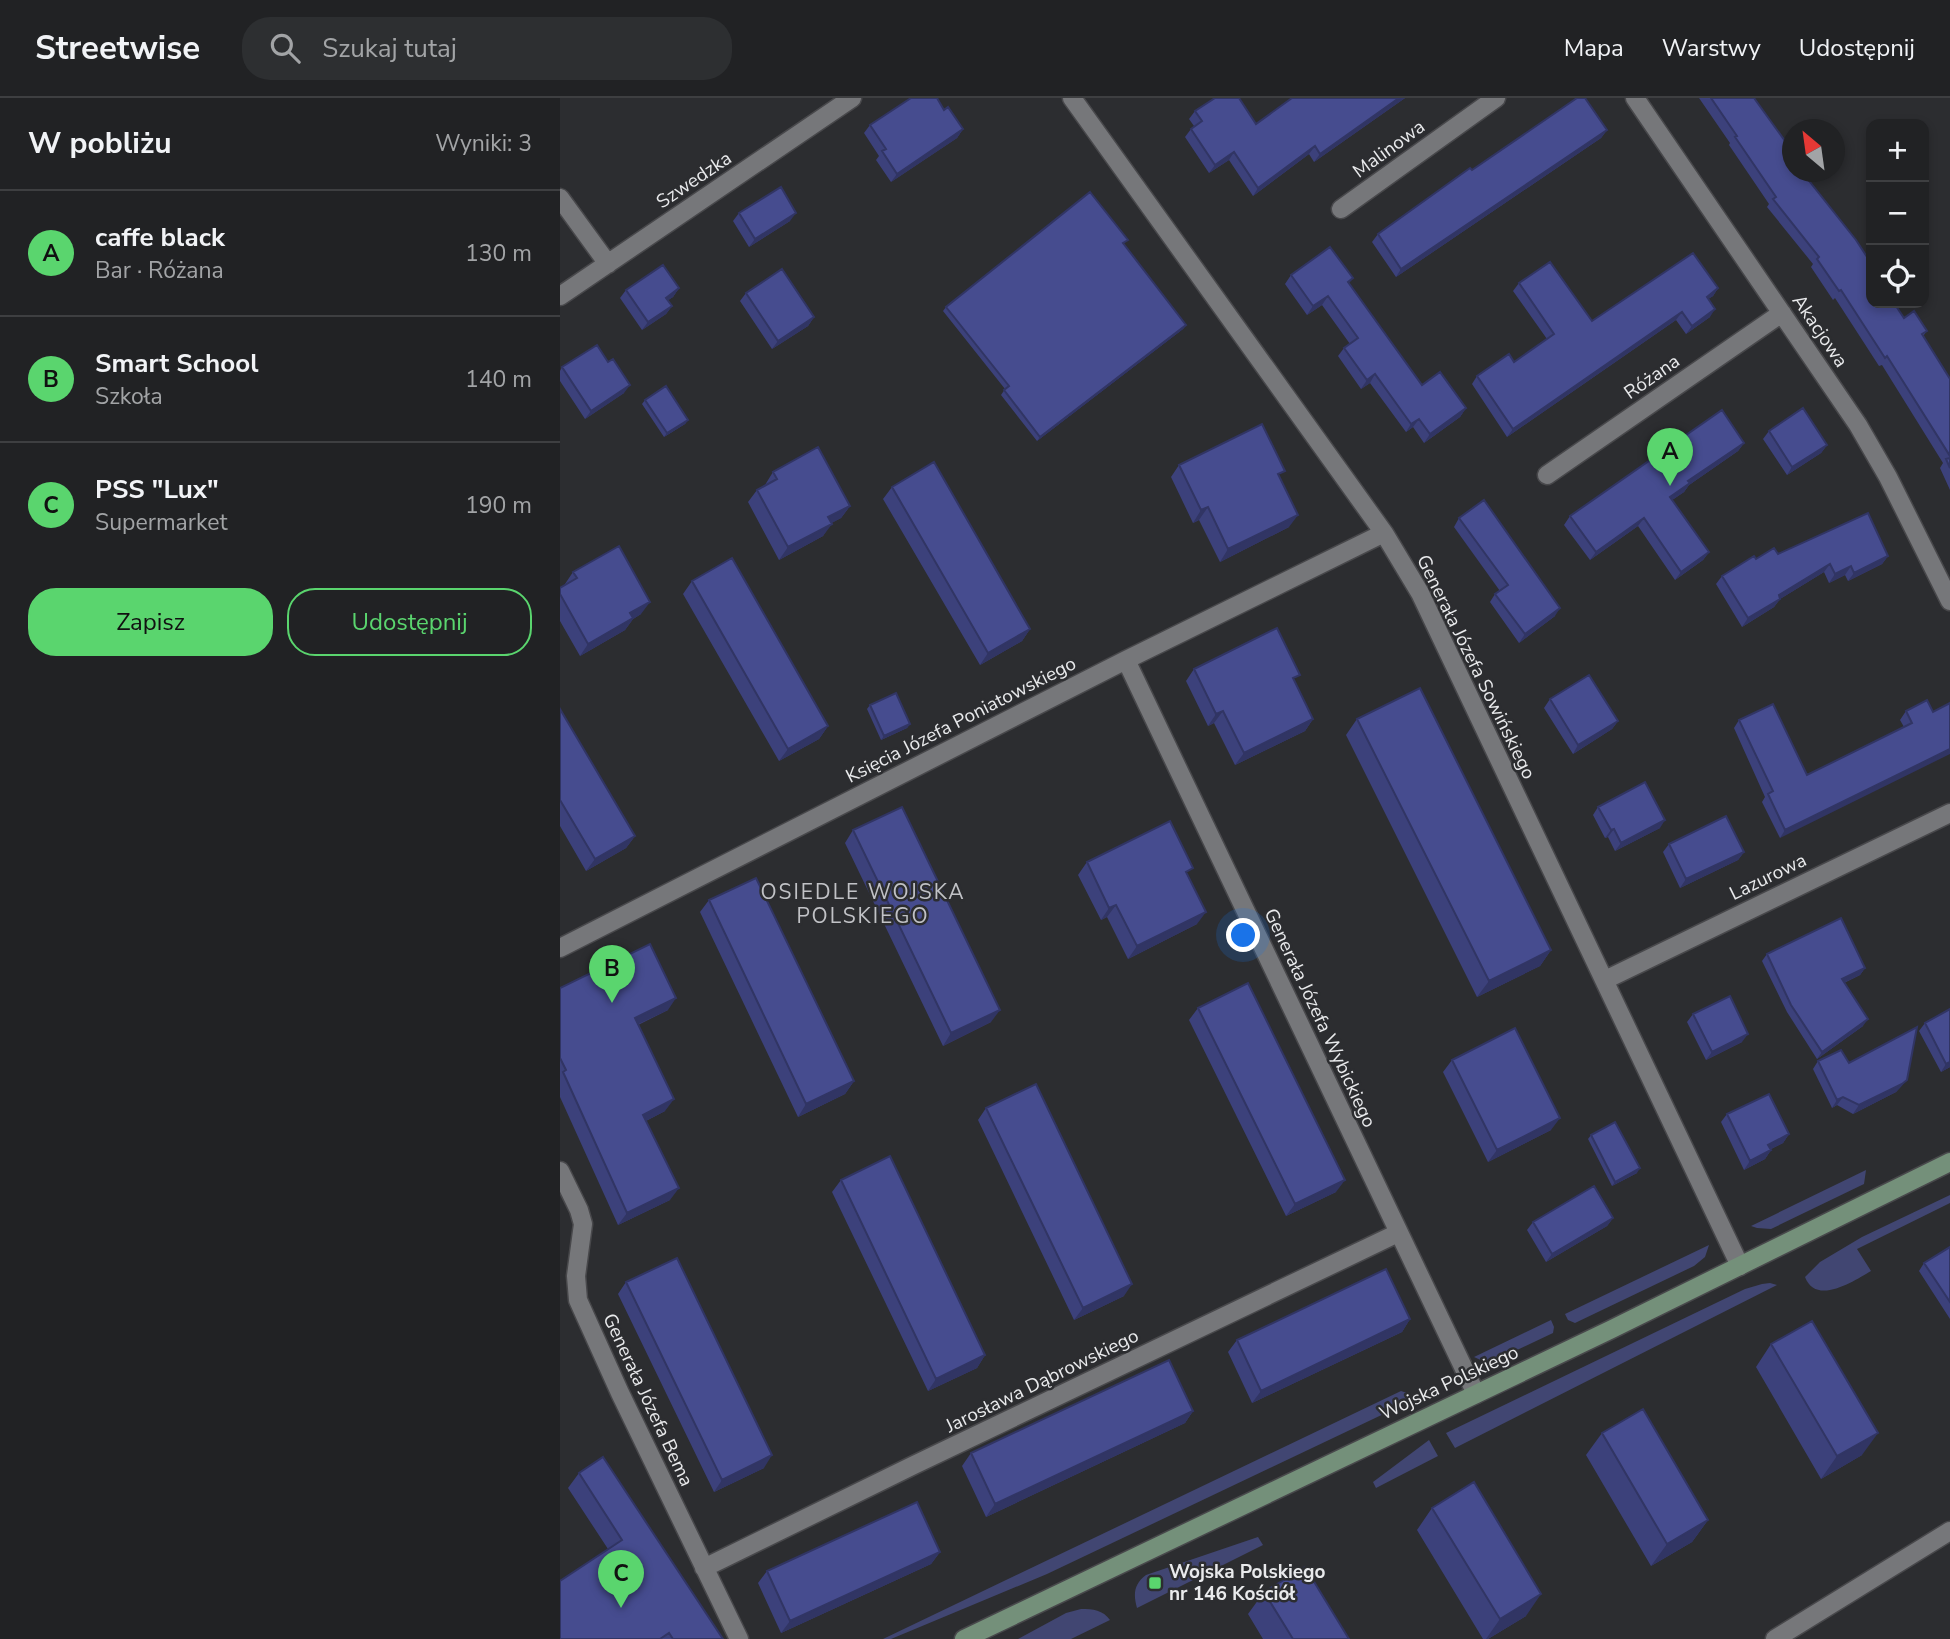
<!DOCTYPE html>
<html lang="pl">
<meta charset="utf-8">
<style>
:root{--surface:#212224;--page:#2d2f31;--text:#f1f3f6;--muted:#a2a4a6;--line:#3e3f41;--accent:#5ad56e}
body{margin:0;font-family:"Nunito Sans",sans-serif;background:var(--page);color:var(--text)}
.controls{position:absolute;right:21px;top:21px;display:grid;overflow:hidden;border-radius:14px;box-shadow:0 4px 10px #0003}
.controls button{width:63px;height:63px;display:grid;place-items:center;padding:0;border:0;border-bottom:2px solid var(--line);background:var(--surface);color:var(--text);font:35px sans-serif}
.compass{position:absolute;left:1222px;top:21px;width:63px;height:63px;border-radius:50%;background:var(--surface);box-shadow:0 4px 10px #0003;rotate:331deg}
.you{position:absolute;left:684px;top:838px;width:24px;height:24px;margin:-18px;border:5px solid #fff;border-radius:50%;background:#1a73e8;box-shadow:0 0 0 10px #1a73e833}
.badge{display:grid;place-items:center;width:46px;height:46px;border-radius:50%;background:var(--accent);color:#111;font-size:23px;font-weight:700}
.pin{position:absolute;translate:-50% -58px;filter:drop-shadow(0 2px 4px #0008)}
.pin::after{content:'';position:absolute;top:37px;width:24px;height:21px;background:inherit;clip-path:polygon(0 0,100% 0,50% 100%)}
.list{margin:0;padding:0;list-style:none}
h2{display:flex;justify-content:space-between;align-items:center;height:91px;margin:0;padding:0 28px;font-size:30px}
h2 small{font-size:23px;font-weight:400;color:var(--muted)}
.list li{display:grid;grid-template-columns:46px 1fr auto;gap:21px;align-items:center;box-sizing:border-box;height:126px;padding:0 28px;border-top:2px solid var(--line)}
.list b{display:block;font-size:26px;white-space:nowrap}
.list p{margin:0;font-size:23px;white-space:nowrap;color:var(--muted)}
.list em{font-size:23px;font-style:normal;color:var(--muted)}
.actions{display:flex;gap:14px;padding:21px 28px}
.actions a{flex:1;padding:16px 0;border:2px solid var(--accent);border-radius:28px;text-align:center;font-size:24px;color:var(--accent)}
.actions .main{background:var(--accent);color:#111}
.icon{flex:none;width:38px;height:38px;fill:none;stroke:currentColor;stroke-width:2;stroke-linecap:round;stroke-linejoin:round}
.map{position:relative;flex:none;width:1390px;height:1541px;overflow:hidden}
header{display:flex;align-items:center;gap:42px;box-sizing:border-box;height:98px;padding:0 35px;background:var(--surface);border-bottom:2px solid var(--line)}
header strong{font-size:33px}
nav{display:flex;gap:38px;margin-inline-start:auto;font-size:24px}
.search{width:490px;height:63px;background:var(--page);display:flex;align-items:center;gap:18px;box-sizing:border-box;padding:0 24px;border-radius:28px;color:var(--muted);font-size:26px}
main{display:flex}
aside{flex:1;background:var(--surface)}
.map>svg:first-child{display:block}
</style>
<header>
<strong>Streetwise</strong>
<div class="search"><svg class="icon" aria-label="search" viewBox="0 0 24 24"><circle cx="10" cy="10" r="6"/><path d="M15 15l6 6"/></svg>Szukaj tutaj</div>
<nav><a>Mapa</a><a>Warstwy</a><a>Udostępnij</a></nav>
</header>
<main>
<aside>
<h2>W pobliżu<small>Wyniki: 3</small></h2>
<ul class="list">
<li><span class="badge">A</span><div><b>caffe black</b><p>Bar · Różana</p></div><em>130 m</em></li>
<li><span class="badge">B</span><div><b>Smart School</b><p>Szkoła</p></div><em>140 m</em></li>
<li><span class="badge">C</span><div><b>PSS &quot;Lux&quot;</b><p>Supermarket</p></div><em>190 m</em></li>
</ul>
<div class="actions"><a class="main">Zapisz</a><a>Udostępnij</a></div>
</aside>
<div class="map">
<svg width="1390" height="1541" viewBox="0 0 1390 1541">
<rect width="100%" height="100%" fill="#2c2d30"/>
<!-- green -->
<path fill="#414672" d="M1306,1072L1304,1086L1211,1131L1197,1130L1191,1128Z
M1390,1097V1105L1297,1151L1311,1173C1294,1183 1256,1208 1245,1179L1260,1164L1302,1139Z
M1149,1147L1145,1159L1134,1168L1015,1225L1008,1222L1005,1216Z
M1210,1185L1217,1187L895,1350L886,1335L1185,1191L1202,1186Z
M991,1222L994,1229L993,1235L938,1261L925,1264L914,1259Z
M841,1293L847,1295L851,1303L487,1476L331,1541H323Z
M869,1342L878,1358L816,1390L813,1384Z
M698,1439L703,1447L577,1510C573,1496 574,1486 586,1477Z
M521,1511C533,1511 543,1512 550,1522L511,1541H458L506,1515Z"/>
<g fill="none" stroke-linecap="round" stroke-linejoin="round">
<!-- street casing -->
<g stroke="#48484b" stroke-width="21">
<path id="street" d="M512,0L824,435L860,495L1180,1168
M1075,0L1298,327L1328,379L1390,503
M0,100L48,166
M781,111L936,0
M0,198L292,0
M987,377L1222,215
M566,562L916,1296
M0,850L566,562L824,435
M1045,882L1390,715
M0,1073L19,1112L23,1126L16,1178L18,1202L60,1295L179,1541
M144,1470L354,1367L838,1135
M1215,1541L1390,1433"/>
</g>
<!-- secondary casing -->
<g stroke="#48484b" stroke-width="21">
<path id="secondary" d="M404,1541L1050,1232L1390,1064"/>
</g>
<!-- street -->
<use href="#street" stroke="#76777a" stroke-width="18"/>
<!-- secondary -->
<use href="#secondary" stroke="#74907a" stroke-width="18"/>
</g>
<!-- wall -->
<path fill="#3c417b" d="M732,0H845L754,64L749,56L693,98L669,62L649,75L625,39L631,31L634,28L629,21L635,13L696,26Z
M1139,0H1194L1227,55L1311,205L1344,220L1367,233L1363,238L1390,281V392L1380,370L1383,365L1322,267L1319,268L1275,200L1273,202L1251,169L1253,166L1207,109L1209,106L1169,47L1170,45Z
M384,12L403,31L397,40L331,84L316,62L319,58L304,35L310,27Z
M1047,32L1041,40L836,179L812,144L818,136L912,72Z
M179,115L230,123L189,149L173,123Z
M564,147L626,227L623,231L477,343L441,297L445,291L383,213L386,209Z
M731,177L793,180L789,185L862,287L906,310L900,319L864,345L853,329L846,334L810,285L801,291L778,258L784,250L790,246L762,207L747,217L725,186Z
M959,185L1032,223L1158,190L1153,198L1148,201L1150,219L1126,236L1116,222L947,339L912,286L917,278L954,264L987,241L953,193Z
M119,190L113,199L108,202L112,208L106,216L82,232L60,200L66,192Z
M186,195L254,219L248,228L212,251L180,203Z
M2,269L64,295L25,321L0,283V273Z
M85,302L128,322L125,326L104,339L82,306Z
M1209,333L1267,347L1261,355L1227,377L1203,341Z
M1184,345L1178,353L1129,387L1124,394L1112,402L1149,454L1143,462L1115,482L1078,428L1030,462L1004,427L1010,418Z
M619,367L720,380L729,429L660,464L639,422L633,425L611,379Z
M213,374L290,408L281,420L271,425L263,438L219,462L188,404L197,392L205,387Z
M332,389L470,531L462,543L420,567L323,401Z
M899,420L995,518L959,545L930,504L935,496L940,493L894,429Z
M1218,456L1328,458L1322,466L1288,483L1285,477L1269,485L1264,474L1220,501L1214,509L1182,529L1156,486L1162,478L1196,461Z
M13,474L81,516L73,521L65,532L20,558L0,523V490L5,487V486Z
M132,483L268,628L259,641L219,663L123,496Z
M634,571L735,584L753,621L745,633L675,667L654,625L648,628L626,583Z
M990,601L1058,623L1052,631L1013,656L984,610Z
M310,607L350,626L347,630L321,642L307,611Z
M0,611L75,738L66,750L26,773L0,728Z
M1346,613L1373,614L1220,740L1202,704L1205,699L1174,630L1179,622L1247,677L1344,629L1340,622Z
M797,621L991,852L980,868L917,899L786,637Z
M1038,709L1100,730L1055,753L1048,739L1045,740L1033,717Z
M293,732L431,924L383,948L285,745Z
M1109,746L1184,754L1178,762L1120,790L1103,754Z
M527,764L628,777L637,826L568,861L547,819L541,822L518,777Z
M149,802L294,983L285,996L238,1019L140,814Z
M1207,856L1305,870L1300,877L1284,885L1303,928L1257,961L1227,914L1202,863Z
M0,890L108,912L78,927L105,1013L86,1023L110,1102L58,1127L0,999Z
M638,910L776,1094L726,1118L629,922Z
M1390,911V969L1381,974L1359,933L1365,925Z
M1133,916L1182,944L1146,962L1127,924Z
M892,962L991,1032L928,1064L883,974Z
M1258,963L1289,965L1347,982L1336,994L1293,1016L1277,1007L1272,1010L1253,971Z
M426,1010L564,1198L514,1222L418,1022Z
M1167,1016L1229,1036L1223,1045L1211,1051V1052L1205,1061L1184,1072L1161,1024Z
M1031,1037L1077,1075L1052,1088L1028,1041Z
M281,1082L425,1257L417,1270L368,1293L272,1094Z
M1053,1120L1047,1128L986,1164L967,1132L973,1124Z
M1390,1149V1221L1359,1173L1364,1165Z
M66,1184L204,1370L154,1394L58,1196Z
M850,1221L842,1234L692,1305L668,1254L677,1242Z
M1211,1246L1302,1357L1261,1381L1196,1269Z
M633,1313L625,1325L426,1419L402,1368L411,1355Z
M1042,1335L1148,1422L1132,1444L1091,1468L1026,1357Z
M19,1375L163,1541H0L48,1451L8,1390Z
M872,1410L966,1518L928,1541H923L857,1432Z
M380,1454L371,1466L221,1535L198,1485L207,1473Z
M704,1494L789,1541H703L688,1516Z"/>
<!-- shaded-wall -->
<path fill="#313564" d="M839,0H845L754,64L760,56Z
M403,31L397,40L331,84L337,76Z
M1047,32L1041,40L836,179L841,171Z
M755,48L749,56L693,98L698,90Z
M674,54L669,62L649,75L655,67Z
M236,115L230,123L189,149L195,141Z
M119,190L113,199L100,208L106,200Z
M1158,190L1153,198L1141,206L1147,199Z
M768,198L762,207L747,217L753,208Z
M112,208L106,216L82,232L88,224Z
M1155,211L1150,219L1126,236L1132,228Z
M1122,214L1116,222L947,339L953,331Z
M254,219L248,228L212,251L218,243Z
M626,227L623,231L477,343L480,339Z
M815,276L810,285L801,291L807,282Z
M70,287L64,295L25,321L31,313Z
M906,310L900,319L864,345L870,336Z
M859,321L853,329L846,334L851,326Z
M128,322L125,326L104,339L107,335Z
M1184,345L1178,353L1129,387L1124,394L1105,407L1110,399L1128,383Z
M1267,347L1261,355L1227,377L1232,369Z
M290,408L281,420L259,432L268,419Z
M648,409L639,422L633,425L641,412Z
M738,417L729,429L660,464L668,451Z
M1084,420L1078,428L1030,462L1036,454Z
M272,426L263,438L219,462L228,449Z
M1149,454L1143,462L1115,482L1121,474Z
M1328,458L1322,466L1288,483L1294,475Z
M1270,466L1264,474L1220,501L1214,509L1182,529L1188,520L1219,497Z
M1291,468L1285,477L1269,485L1275,476Z
M90,504L81,516L73,521L65,532L20,558L28,546L70,515Z
M1000,510L995,518L959,545L965,536Z
M470,531L462,543L420,567L428,555Z
M663,613L654,625L648,628L656,616Z
M753,621L745,633L675,667L684,655Z
M1058,623L1052,631L1013,656L1018,647Z
M350,626L347,630L321,642L324,638Z
M268,628L259,641L219,663L228,651Z
M1390,651V656L1220,740L1225,732Z
M1105,722L1100,730L1055,753L1061,745Z
M1054,731L1048,739L1045,740L1051,732Z
M75,738L66,750L26,773L35,761Z
M1184,754L1178,762L1120,790L1126,781Z
M556,807L547,819L541,822L549,810Z
M646,814L637,826L568,861L577,848Z
M991,852L980,868L917,899L929,883Z
M1305,870L1300,877L1277,888L1282,881Z
M116,900L108,912L66,932L75,920Z
M440,912L431,924L383,948L391,935Z
M1308,921L1303,928L1257,961L1262,954Z
M1188,936L1182,944L1146,962L1152,954Z
M1390,964V969L1381,974L1386,966Z
M1347,982L1336,994L1293,1016L1299,1007Z
M294,983L285,996L238,1019L246,1006Z
M1283,999L1277,1007L1272,1010L1277,1002Z
M114,1001L105,1013L74,1029L83,1017Z
M1000,1020L991,1032L928,1064L937,1052Z
M1229,1036L1223,1045L1203,1055L1208,1047Z
M1211,1052L1205,1061L1184,1072L1190,1063Z
M1080,1070L1077,1075L1052,1088L1055,1084Z
M785,1082L776,1094L726,1118L735,1106Z
M119,1090L110,1102L58,1127L67,1115Z
M1053,1120L1047,1128L986,1164L992,1156Z
M572,1186L564,1198L514,1222L523,1210Z
M850,1221L842,1234L692,1305L701,1293Z
M425,1257L417,1270L368,1293L376,1281Z
M633,1313L625,1325L426,1419L435,1406Z
M1318,1335L1302,1357L1261,1381L1277,1358Z
M212,1357L204,1370L154,1394L162,1382Z
M1148,1422L1132,1444L1091,1468L1107,1446Z
M380,1454L371,1466L221,1535L230,1523Z
M981,1496L966,1518L928,1541H926L940,1521Z"/>
<!-- building -->
<path fill="#464c8f" stroke="#313564" stroke-width="2" d="M351,0H377L384,12L388,9L403,31L337,76L322,53L326,51L310,27Z
M655,0H679L696,26L732,0H839L760,56L755,48L698,90L674,54L655,67L631,31L642,23L635,13Z
M1017,0H1025L1047,32L841,171L818,136L910,70L912,72Z
M1151,0H1194L1230,50L1226,54L1233,62V74H1242L1296,142L1311,165V205H1334L1344,220L1354,213L1367,233L1362,236L1390,281V358L1327,258L1325,260L1281,192L1279,193L1257,161L1259,159L1213,101L1216,99L1175,39L1177,38Z
M221,89L236,115L195,141L179,115Z
M530,94L568,142L563,145L626,227L480,339L444,292L449,288L386,209Z
M770,149L793,180L788,184L862,287L880,274L906,310L870,336L859,321L851,326L815,276L807,282L784,250L798,240L768,198L753,208L731,177Z
M1133,155L1158,190L1147,199L1155,211L1132,228L1122,214L953,331L917,278L949,256L954,264L994,236L959,185L990,164L1032,223Z
M103,167L119,190L106,200L112,208L88,224L66,192Z
M222,171L254,219L218,243L186,195Z
M37,247L48,264L53,261L70,287L31,313L2,269Z
M106,288L128,322L107,335L85,302Z
M1243,310L1267,347L1232,369L1209,333Z
M1162,312L1184,345L1128,383L1130,385L1110,399L1149,454L1121,474L1084,420L1036,454L1010,418Z
M702,326L725,373L718,376L738,417L668,451L648,409L641,412L619,367Z
M258,349L290,408L268,419L272,426L228,449L197,392L217,381L213,374Z
M1390,360V370L1386,361Z
M374,364L470,531L428,555L332,389Z
M924,402L1000,510L965,536L935,496L948,487L899,420Z
M1308,415L1328,458L1294,475L1291,468L1275,476L1270,466L1219,497L1220,501L1188,520L1162,478L1194,458L1196,461L1214,450L1218,456Z
M59,448L90,504L70,515L73,520L28,546L0,496V490L17,480L13,474Z
M172,460L268,628L228,651L132,483Z
M717,530L740,577L733,580L753,621L684,655L663,613L656,616L634,571Z
M1029,577L1058,623L1018,647L990,601Z
M860,590L991,852L929,883L797,621Z
M336,595L350,626L324,638L310,607Z
M1367,602L1373,614L1390,605V651L1225,732L1208,696L1213,693L1179,622L1213,606L1247,677L1352,625L1346,613Z
M0,611L75,738L35,761L0,702Z
M1085,684L1105,722L1061,745L1054,731L1051,732L1038,709Z
M342,709L440,912L391,935L293,732Z
M1166,718L1184,754L1126,781L1109,746Z
M610,723L633,770L626,774L646,814L577,848L556,807L549,810L527,764Z
M196,780L294,983L246,1006L149,802Z
M1281,820L1305,870L1282,881L1308,921L1262,954L1231,907L1207,856Z
M90,846L116,900L75,920L114,1001L83,1017L119,1090L67,1115L3,974L6,972L0,960V890Z
M688,885L785,1082L735,1106L638,910Z
M1170,898L1188,936L1152,954L1133,916Z
M1390,911V964L1386,966L1365,925Z
M1357,929L1347,982L1342,986L1299,1007L1283,999L1277,1002L1258,963L1281,952L1289,965Z
M955,930L1000,1020L937,1052L892,962Z
M476,986L572,1186L523,1210L426,1010Z
M1209,996L1229,1036L1208,1047L1211,1052L1190,1063L1167,1016Z
M1055,1024L1080,1070L1055,1084L1031,1037Z
M330,1058L425,1257L376,1281L281,1082Z
M1034,1088L1053,1120L992,1156L973,1124Z
M1390,1149V1204L1364,1165Z
M117,1160L212,1357L162,1382L66,1184Z
M826,1171L850,1221L701,1293L677,1242Z
M1252,1223L1318,1335L1277,1358L1211,1246Z
M609,1262L633,1313L435,1406L411,1355Z
M1083,1311L1148,1422L1107,1446L1042,1335Z
M43,1359L163,1541H113L109,1535L100,1541H0V1483L62,1442L19,1375Z
M914,1384L981,1496L940,1521L872,1410Z
M357,1404L380,1454L230,1523L207,1473Z
M745,1469L789,1541H733L704,1494Z"/>
<!-- markers -->
<rect fill="#5ad56e" stroke="#2c2d30" stroke-width="2.5" x="588" y="1478" width="14" height="14" rx="3.5"/>
<g text-anchor="middle" dominant-baseline="central" stroke-width="5" stroke-linejoin="round" paint-order="stroke">
<!-- street labels -->
<g font-size="19" fill="#e9eaec" stroke="#2c2d30">
<text transform="translate(829 51) rotate(-36)">Malinowa</text>
<text transform="translate(134 82) rotate(-34)">Szwedzka</text>
<text transform="translate(1260 233) rotate(56)">Akacjowa</text>
<text transform="translate(1092 279) rotate(-35)">Różana</text>
<text transform="translate(916 569) rotate(64)">Generała Józefa Sowińskiego</text>
<text transform="translate(401 622) rotate(-27)">Księcia Józefa Poniatowskiego</text>
<text transform="translate(1208 779) rotate(-26)">Lazurowa</text>
<text transform="translate(760 920) rotate(65)">Generała Józefa Wybickiego</text>
<text transform="translate(482 1283) rotate(-26)">Jarosława Dąbrowskiego</text>
<text transform="translate(889 1285) rotate(-25)">Wojska Polskiego</text>
<text transform="translate(88 1302) rotate(65)">Generała Józefa Bema</text>
</g>
<!-- poi labels -->
<g font-size="19" font-weight="bold" fill="#e9eaec" stroke="#2c2d30" text-anchor="start">
<text x="609" y="1474">Wojska Polskiego<tspan x="609" dy="22">nr 146 Kościół</tspan></text>
</g>
<!-- neighbourhood labels -->
<g font-size="21" letter-spacing="2" fill="#c1c2c6" stroke="#2c2d30">
<text x="303" y="794">OSIEDLE WOJSKA<tspan x="303" dy="24">POLSKIEGO</tspan></text>
</g>
</g>
</svg>
<div class="controls">
<button>+</button>
<button>−</button>
<button><svg class="icon" aria-label="locate" viewBox="0 0 24 24"><circle cx="12" cy="12" r="6"/><path d="M12 2v4M12 18v4M2 12h4M18 12h4"/></svg></button>
</div>
<svg class="compass" viewBox="-18 -18 36 36"><path d="M0-13l5 13h-10z" fill="#e53935"/><path d="M0 13l5-13h-10z" fill="#a2a4a6"/></svg>
<div class="you"></div>
<div class="pin badge" style="left:1110px;top:388px">A</div>
<div class="pin badge" style="left:52px;top:905px">B</div>
<div class="pin badge" style="left:61px;top:1510px">C</div>
</div>
</main>
